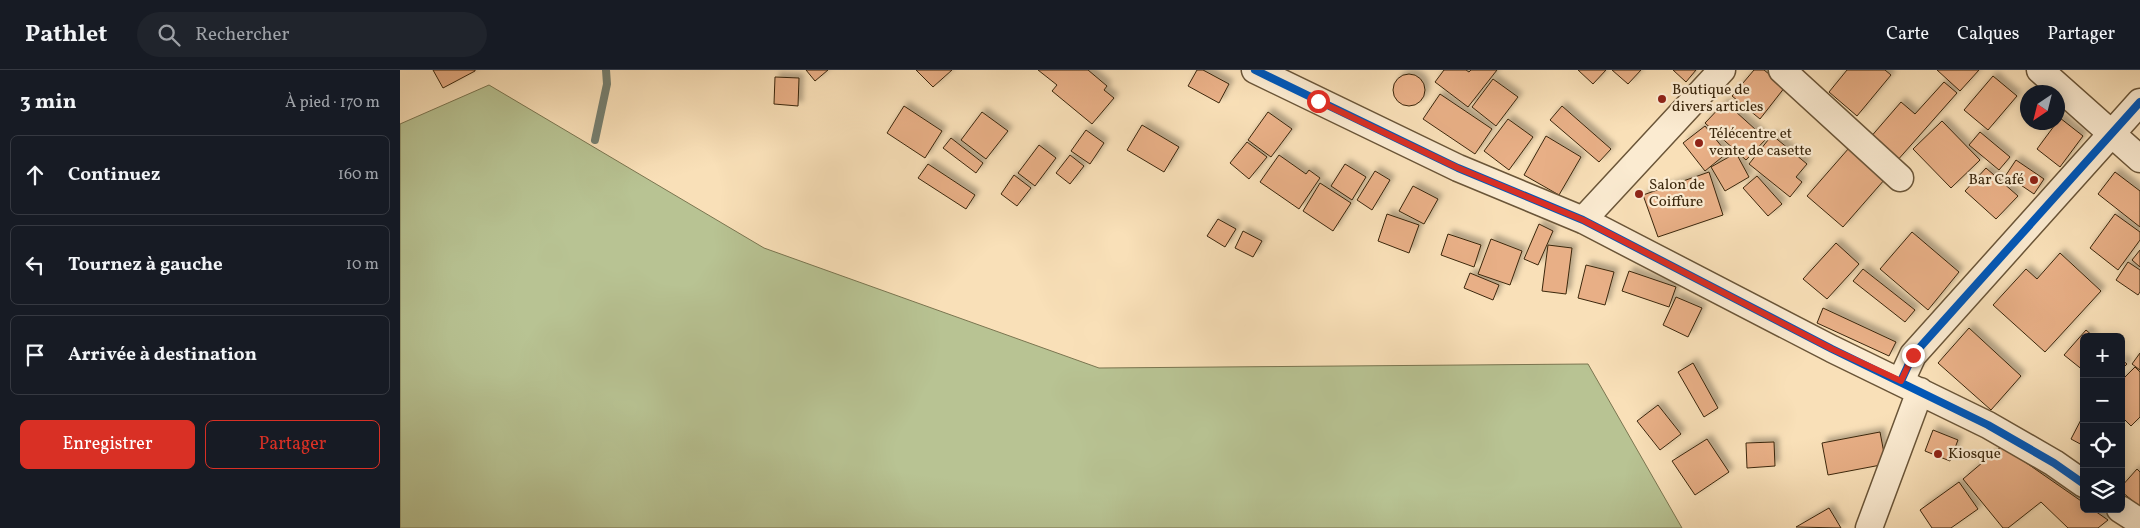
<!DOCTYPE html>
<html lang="fr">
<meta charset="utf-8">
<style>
:root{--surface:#171b24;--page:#20242c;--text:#f1f3f6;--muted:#9ea1a6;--line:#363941;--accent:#d93025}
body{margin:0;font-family:Vollkorn,serif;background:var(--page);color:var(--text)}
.controls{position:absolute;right:15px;bottom:15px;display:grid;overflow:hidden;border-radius:8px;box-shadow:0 2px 12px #0003}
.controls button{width:45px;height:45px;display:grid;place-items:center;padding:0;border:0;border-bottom:1px solid var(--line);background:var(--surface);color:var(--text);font:25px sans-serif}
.compass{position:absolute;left:1620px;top:15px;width:45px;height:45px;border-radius:50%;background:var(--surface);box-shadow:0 2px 12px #0003;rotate:215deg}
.stop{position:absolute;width:15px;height:15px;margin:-11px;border:4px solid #d93025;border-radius:50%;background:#fff}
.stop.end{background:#d93025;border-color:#fff;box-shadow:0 1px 5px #0008}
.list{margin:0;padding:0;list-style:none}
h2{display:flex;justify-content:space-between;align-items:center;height:65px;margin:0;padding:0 20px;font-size:21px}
h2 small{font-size:16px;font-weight:400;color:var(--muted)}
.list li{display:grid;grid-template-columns:32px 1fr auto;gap:15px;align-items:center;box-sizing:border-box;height:80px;margin:0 10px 10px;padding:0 10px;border:1px solid var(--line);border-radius:8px}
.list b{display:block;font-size:19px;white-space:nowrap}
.list em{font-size:16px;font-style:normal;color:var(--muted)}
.actions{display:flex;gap:10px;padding:15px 20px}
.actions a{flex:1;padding:11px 0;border:1px solid var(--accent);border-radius:8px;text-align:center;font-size:18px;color:var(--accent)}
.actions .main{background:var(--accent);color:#fff}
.icon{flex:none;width:28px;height:28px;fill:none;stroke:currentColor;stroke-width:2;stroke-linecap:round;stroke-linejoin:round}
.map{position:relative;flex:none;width:1740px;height:458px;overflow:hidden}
header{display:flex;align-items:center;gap:30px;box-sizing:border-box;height:70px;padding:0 25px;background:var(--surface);border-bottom:1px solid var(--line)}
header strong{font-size:24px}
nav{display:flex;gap:28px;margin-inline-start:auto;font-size:18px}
.search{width:350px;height:45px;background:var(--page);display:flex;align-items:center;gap:12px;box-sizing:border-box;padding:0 18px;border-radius:28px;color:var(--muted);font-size:19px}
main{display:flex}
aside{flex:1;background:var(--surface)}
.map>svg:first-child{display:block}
</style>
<header>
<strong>Pathlet</strong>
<div class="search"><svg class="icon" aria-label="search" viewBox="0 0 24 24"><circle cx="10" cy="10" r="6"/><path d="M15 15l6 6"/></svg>Rechercher</div>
<nav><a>Carte</a><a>Calques</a><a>Partager</a></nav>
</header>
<main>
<aside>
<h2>3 min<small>À pied · 170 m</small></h2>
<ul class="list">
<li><svg class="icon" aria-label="ahead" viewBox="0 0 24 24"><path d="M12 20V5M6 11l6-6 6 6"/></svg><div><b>Continuez</b></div><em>160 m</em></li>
<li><svg class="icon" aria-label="left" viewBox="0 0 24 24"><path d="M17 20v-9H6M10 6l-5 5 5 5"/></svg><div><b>Tournez à gauche</b></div><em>10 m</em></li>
<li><svg class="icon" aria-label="arrive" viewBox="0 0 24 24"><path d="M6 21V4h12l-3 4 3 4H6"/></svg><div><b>Arrivée à destination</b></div></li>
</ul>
<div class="actions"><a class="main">Enregistrer</a><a>Partager</a></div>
</aside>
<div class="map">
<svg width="1740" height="458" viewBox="0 0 1740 458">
<defs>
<filter id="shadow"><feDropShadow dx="4.5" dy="-4.5" stdDeviation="2.5" flood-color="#0004"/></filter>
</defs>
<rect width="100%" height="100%" fill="#f9e0b8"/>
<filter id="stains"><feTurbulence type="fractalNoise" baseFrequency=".004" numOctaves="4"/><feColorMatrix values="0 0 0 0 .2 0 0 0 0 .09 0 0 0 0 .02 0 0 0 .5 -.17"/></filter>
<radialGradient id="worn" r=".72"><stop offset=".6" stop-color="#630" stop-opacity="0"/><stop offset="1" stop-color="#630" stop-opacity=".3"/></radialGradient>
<!-- green -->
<path fill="#b8c393" stroke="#7a7550" d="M89,15L364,178L699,298L1188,294L1282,458H0V54Z"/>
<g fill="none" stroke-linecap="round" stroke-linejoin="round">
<!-- stream -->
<path stroke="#778071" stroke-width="8" d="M195,70L207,14L206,0"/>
</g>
<!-- building -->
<path fill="#e8af86" stroke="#3b270d" filter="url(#shadow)" d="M33,0H75V1L43,18Z
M406,0H428L415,11Z
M516,0H552L533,17Z
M638,0H688L707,16L704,20L714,28L692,54L652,21L657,15Z
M797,0H803L829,14L819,33L788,16Z
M1044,0H1066L1069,2L1071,0H1097L1068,37L1035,12Z
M1178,0H1206L1193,14Z
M1212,0H1241L1228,14Z
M1273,0H1296L1286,12Z
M1354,0H1364L1385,17L1360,49L1332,26Z
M1447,0H1485L1491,5L1457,46L1429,22Z
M1537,0H1579L1560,21Z
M993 20a16 16 0 1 1 32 0a16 16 0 1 1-32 0Z
M1593,6L1617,26L1588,60L1564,40Z
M375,7L399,8L398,36L374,34Z
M1093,9L1118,27L1096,56L1072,37Z
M1544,12L1557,23L1496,92L1469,69L1501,32L1515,44Z
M1040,24L1092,59L1075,84L1023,49Z
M1325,32L1366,69L1346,90L1305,53Z
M504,36L542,61L525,88L487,63Z
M1162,36L1211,79L1199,92L1150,50Z
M582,42L608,61L586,89L561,70Z
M868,42L892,59L871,87L848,70Z
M1660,48L1683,66L1660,97L1637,79Z
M1108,49L1133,67L1109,100L1084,81Z
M1542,51L1580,90L1551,118L1513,79Z
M742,55L779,77L764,102L727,80Z
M1305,56L1327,83L1305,101L1283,73Z
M686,60L704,73L690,94L671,81Z
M1580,62L1610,87L1599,100L1569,75Z
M1372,65L1407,94L1396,107L1402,112L1390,127L1349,94Z
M1146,66L1181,87L1159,125L1124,105Z
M551,68L583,93L576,103L543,78Z
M847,72L867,87L849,109L830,93Z
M639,75L656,88L635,116L618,103Z
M1449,78L1485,109L1443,157L1407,126Z
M1336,83L1349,107L1325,121L1311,97Z
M670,85L684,96L670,114L656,103Z
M879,85L906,104L909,100L920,108L899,139L860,112Z
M1616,90L1644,109L1634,124L1606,105Z
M528,94L575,125L566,139L518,108Z
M945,94L966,107L952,130L931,116Z
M1586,98L1618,126L1596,149L1565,121Z
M975,101L990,110L972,140L957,130Z
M1309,102L1323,145L1258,167L1243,125Z
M1715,102L1740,121V157L1698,124Z
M614,105L631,118L617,136L601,124Z
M1357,106L1382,134L1368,146L1343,118Z
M920,113L951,133L933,161L903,141Z
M1013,116L1038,129L1024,154L999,141Z
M987,144L1019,155L1009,183L978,171Z
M1715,144L1740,162V170L1718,200L1690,178Z
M818,149L836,159L825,177L807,166Z
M1139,154L1153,161L1138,195L1124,189Z
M843,161L862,171L853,187L835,178Z
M1512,162L1559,202L1528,240L1480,199Z
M1048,164L1081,175L1074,197L1041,185Z
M1091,169L1122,181L1110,215L1078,204Z
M1436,173L1459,194L1427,229L1403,209Z
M1148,175L1172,178L1166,224L1142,221Z
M1740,180V197L1732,190Z
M1660,183L1701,221L1645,282L1593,235L1626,199L1637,209Z
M1728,192L1740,200V222L1738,225L1716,210Z
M1186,195L1214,202L1205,235L1178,228Z
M1463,199L1515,240L1505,252L1453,211Z
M1229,201L1276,217L1269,237L1222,221Z
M1070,203L1099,215L1093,230L1064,218Z
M1276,227L1302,238L1288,267L1263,255Z
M1423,238L1496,272L1489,286L1417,253Z
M1569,258L1621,306L1591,340L1538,293Z
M1686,260L1694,267H1684V301L1664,285Z
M1740,283V300L1732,294Z
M1721,289L1727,294L1721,300Z
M1293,293L1318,338L1304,347L1278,302Z
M1735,297L1740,302V347L1731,356L1721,346V311Z
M1258,335L1281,364L1260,380L1237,351Z
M1684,344V376L1671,369Z
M1533,360L1558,370L1550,391L1525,381Z
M1480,362L1486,394L1428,405L1422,373Z
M1307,369L1329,402L1295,425L1272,391Z
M1374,372L1375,396L1347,398L1346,373Z
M1602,376L1684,433V439H1692L1708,450L1698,458H1668L1641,432L1608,458H1603L1563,409Z
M1737,399L1740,402V437L1721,421V417Z
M1559,412L1578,439L1551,458H1532L1520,440Z
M1429,438L1441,458L1396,457Z"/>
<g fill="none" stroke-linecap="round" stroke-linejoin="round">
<!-- minor casing -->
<g stroke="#6a5538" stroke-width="29">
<path id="minor" d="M855,0L1058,98L1183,150L1432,279L1588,355L1654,393L1684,414
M1382,0L1500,108
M1640,0L1740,89
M1183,150L1322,0
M1501,311L1513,285L1740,32
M1720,439L1740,452
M1469,458L1520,321"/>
</g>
<!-- minor -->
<use href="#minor" stroke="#fbebd1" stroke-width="26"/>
<!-- cycleway casing -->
<g stroke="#fbebd1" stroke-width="11">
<path id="cycleway" d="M855,0L1058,98L1183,150L1432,279L1588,355L1654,393L1684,414
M1501,311L1513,285L1740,32"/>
</g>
<!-- cycleway -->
<use href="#cycleway" stroke="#0057b8" stroke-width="8"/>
</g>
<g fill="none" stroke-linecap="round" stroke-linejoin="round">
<!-- route -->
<path stroke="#d93025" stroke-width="6" d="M918,31L1058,98L1183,150L1432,279L1501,311L1513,285"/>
</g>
<!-- markers -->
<g fill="#8f2418" stroke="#fbebd1" stroke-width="2">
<circle cx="1262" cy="29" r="5"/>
<circle cx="1299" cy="73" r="5"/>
<circle cx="1634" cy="110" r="5"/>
<circle cx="1239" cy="124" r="5"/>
<circle cx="1538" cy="384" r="5"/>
</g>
<g text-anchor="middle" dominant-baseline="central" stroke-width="4.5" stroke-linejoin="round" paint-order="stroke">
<!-- poi labels -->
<g font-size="15" fill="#3b270d" stroke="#fbebd1" text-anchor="start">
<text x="1272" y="20">Boutique de<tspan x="1272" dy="17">divers articles</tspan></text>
<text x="1309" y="64">Télécentre et<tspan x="1309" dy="17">vente de casette</tspan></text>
<text x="1624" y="110" text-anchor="end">Bar Café</text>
<text x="1249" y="115">Salon de<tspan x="1249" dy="17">Coiffure</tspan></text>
<text x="1548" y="384">Kiosque</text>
</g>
</g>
<rect width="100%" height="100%" filter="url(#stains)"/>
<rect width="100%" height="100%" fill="url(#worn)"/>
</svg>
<div class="controls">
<button>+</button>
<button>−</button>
<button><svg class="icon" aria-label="locate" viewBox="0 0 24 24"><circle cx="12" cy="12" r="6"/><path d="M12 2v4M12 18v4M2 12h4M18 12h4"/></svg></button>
<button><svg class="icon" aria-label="layers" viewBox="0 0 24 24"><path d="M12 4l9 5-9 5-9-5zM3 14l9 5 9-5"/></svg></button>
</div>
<svg class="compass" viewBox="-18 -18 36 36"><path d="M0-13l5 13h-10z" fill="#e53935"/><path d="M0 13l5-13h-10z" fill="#9ea1a6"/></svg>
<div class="stop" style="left:918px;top:31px"></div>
<div class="stop end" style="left:1513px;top:285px"></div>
</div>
</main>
